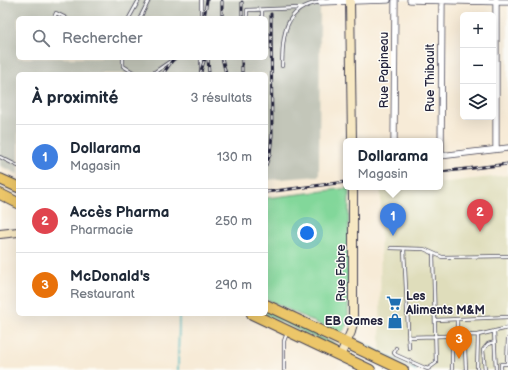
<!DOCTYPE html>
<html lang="fr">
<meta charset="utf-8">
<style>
:root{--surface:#fff;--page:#f2f2f3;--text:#1f2937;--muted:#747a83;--line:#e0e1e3;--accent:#d93025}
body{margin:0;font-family:"Balsamiq Sans",sans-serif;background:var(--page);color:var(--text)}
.controls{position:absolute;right:12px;top:12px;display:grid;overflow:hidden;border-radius:6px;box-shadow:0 4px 16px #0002}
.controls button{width:36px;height:36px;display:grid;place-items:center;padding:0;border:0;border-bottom:1px solid var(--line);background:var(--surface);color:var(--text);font:20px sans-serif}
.you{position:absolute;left:307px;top:233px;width:14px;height:14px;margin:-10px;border:3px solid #fff;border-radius:50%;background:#1a73e8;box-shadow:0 0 0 6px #1a73e833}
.badge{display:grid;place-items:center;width:26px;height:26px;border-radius:50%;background:var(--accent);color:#fff;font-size:13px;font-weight:700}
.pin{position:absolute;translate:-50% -33px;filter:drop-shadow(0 1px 2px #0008)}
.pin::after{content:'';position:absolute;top:21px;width:14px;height:12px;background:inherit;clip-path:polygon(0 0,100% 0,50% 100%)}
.popup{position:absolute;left:343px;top:138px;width:100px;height:52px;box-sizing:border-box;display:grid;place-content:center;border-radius:6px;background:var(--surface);filter:drop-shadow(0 1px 3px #0005);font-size:13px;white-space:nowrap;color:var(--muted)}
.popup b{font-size:15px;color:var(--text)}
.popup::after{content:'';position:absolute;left:50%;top:100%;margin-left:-8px;border:8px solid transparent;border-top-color:var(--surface)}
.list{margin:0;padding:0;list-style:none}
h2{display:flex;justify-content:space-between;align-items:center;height:52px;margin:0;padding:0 16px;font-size:17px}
h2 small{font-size:13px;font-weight:400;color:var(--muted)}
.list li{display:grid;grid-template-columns:26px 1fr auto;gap:12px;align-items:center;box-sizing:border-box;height:64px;padding:0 16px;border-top:1px solid var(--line)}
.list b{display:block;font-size:15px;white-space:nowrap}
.list p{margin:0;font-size:13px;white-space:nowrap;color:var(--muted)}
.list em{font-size:13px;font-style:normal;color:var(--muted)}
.icon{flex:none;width:22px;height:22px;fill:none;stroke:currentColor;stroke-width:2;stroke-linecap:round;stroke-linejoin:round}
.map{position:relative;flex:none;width:508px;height:370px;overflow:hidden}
.search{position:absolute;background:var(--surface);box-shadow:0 4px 16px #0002;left:16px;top:16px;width:252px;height:44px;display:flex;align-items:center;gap:10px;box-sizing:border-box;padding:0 14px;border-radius:6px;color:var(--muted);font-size:15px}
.panel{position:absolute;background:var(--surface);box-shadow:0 4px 16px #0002;left:16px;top:72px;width:252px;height:244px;border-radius:6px}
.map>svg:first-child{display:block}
</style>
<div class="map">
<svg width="508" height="370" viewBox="0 0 508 370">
<rect width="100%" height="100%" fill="#fdfcf7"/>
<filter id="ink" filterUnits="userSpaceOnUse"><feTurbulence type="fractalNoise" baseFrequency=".025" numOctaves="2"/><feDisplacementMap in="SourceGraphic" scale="8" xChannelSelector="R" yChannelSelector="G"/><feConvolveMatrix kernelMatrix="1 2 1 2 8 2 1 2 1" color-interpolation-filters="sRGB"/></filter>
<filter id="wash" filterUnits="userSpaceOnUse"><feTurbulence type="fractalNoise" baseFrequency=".012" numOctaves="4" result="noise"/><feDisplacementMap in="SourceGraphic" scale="16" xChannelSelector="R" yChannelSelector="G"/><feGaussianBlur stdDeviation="0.9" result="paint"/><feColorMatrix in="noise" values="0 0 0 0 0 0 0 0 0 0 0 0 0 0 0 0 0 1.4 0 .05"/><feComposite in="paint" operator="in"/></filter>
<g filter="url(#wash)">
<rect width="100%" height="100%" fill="#f7ebd7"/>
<!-- built -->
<path fill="#dfddbb" d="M508,175V370H422L380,350L381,190L406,187H440V183Z"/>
<!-- industrial -->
<path fill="#c3c6b9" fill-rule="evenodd" d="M0,0H320L319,176L266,180V74H18V174L0,166ZM18,18H266V58H18Z"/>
<!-- green -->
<path fill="#82d79a" stroke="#527c6a" d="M349,188L348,321L346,328L340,334L266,299V198Z
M266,310L337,345L335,347L264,314H266Z"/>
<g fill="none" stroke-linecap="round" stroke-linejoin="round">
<!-- stream -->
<path stroke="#4bbac3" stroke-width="1.5" d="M360,342L416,370
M178,370L179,314"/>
</g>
</g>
<g filter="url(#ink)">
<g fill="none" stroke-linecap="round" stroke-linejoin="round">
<!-- lane casing -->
<g stroke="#424052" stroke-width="4">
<path id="lane" d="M201,0V18
M262,10V18
M54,18L56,13L66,18
M129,18L139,0
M140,18L149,0
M247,18V10L300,8
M123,58V66L136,74
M201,58V74
M282,66C283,36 283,8 320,2
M152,74L175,58
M0,157L18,166
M391,248L424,249L442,257L508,256
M404,249L409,348
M457,319V336
M435,320L508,317
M494,331L496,370
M408,337L478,335L508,328
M396,348L394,353L396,355L425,368L428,369L436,363L433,254
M284,370V341L287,333
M452,370V348L453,345L458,342L465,349L466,370
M477,370L478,335
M485,370L483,350L488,344L495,342
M501,370V364H507L508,339"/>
</g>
<!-- street casing -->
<g stroke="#424052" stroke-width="7">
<path id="street" d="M410,0L508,2
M496,0V149
M320,2L388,0
M394,141L395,0
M440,156L508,148
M441,156L442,0"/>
</g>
<!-- secondary casing -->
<g stroke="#424052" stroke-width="10">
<path id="secondary" d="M350,0L352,141
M0,234L18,232
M340,356L351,332L353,323V187"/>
</g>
<!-- highway casing -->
<g stroke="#424052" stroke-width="12">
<path id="highway" d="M0,179L18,187
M0,194L18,203
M266,305L403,370
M252,314L370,370"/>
</g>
<!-- lane -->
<use href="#lane" stroke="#fff" stroke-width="2.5"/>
<!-- street -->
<use href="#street" stroke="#fff" stroke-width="5.5"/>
<!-- secondary -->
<use href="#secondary" stroke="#f7e8c3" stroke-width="8"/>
<!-- highway -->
<use href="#highway" stroke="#ecc669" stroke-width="10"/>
<!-- rail casing -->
<g stroke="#22223b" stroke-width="3">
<path id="rail" d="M222,1V18
M242,2V18
M204,18L207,0
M208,58L209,74
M222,58L226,74
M242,58V73
M163,74L174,58
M200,74L205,58
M266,165L270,154L272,135L271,14
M440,172L508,164
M266,192L346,182"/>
</g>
<!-- rail -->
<use href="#rail" stroke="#fdfcf7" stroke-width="1.5" stroke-dasharray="4.5" stroke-linecap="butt"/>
</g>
</g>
<!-- icons -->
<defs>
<g id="supermarket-bare" transform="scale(1.2)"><path d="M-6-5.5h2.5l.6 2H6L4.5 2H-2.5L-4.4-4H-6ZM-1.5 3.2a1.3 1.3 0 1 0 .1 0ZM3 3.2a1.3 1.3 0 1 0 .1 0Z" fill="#1f6fb2" stroke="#fdfcf7" stroke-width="2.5" paint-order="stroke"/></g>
<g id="shop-bare" transform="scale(1.2)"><path d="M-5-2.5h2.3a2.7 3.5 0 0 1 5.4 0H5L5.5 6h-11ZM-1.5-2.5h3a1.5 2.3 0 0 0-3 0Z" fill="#1f6fb2" stroke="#fdfcf7" stroke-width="2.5" paint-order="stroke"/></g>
</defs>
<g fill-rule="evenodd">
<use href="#supermarket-bare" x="394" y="303"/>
<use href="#shop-bare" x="395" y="321"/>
</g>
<g text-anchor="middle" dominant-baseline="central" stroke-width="3" stroke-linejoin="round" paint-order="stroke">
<!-- street labels -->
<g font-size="12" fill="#22223b" stroke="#fdfcf7">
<text transform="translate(384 70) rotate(-90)">Rue Papineau</text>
<text transform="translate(430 78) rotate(-90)">Rue Thibault</text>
<text transform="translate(341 273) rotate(-90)">Rue Fabre</text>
</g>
<!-- poi labels -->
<g font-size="12" font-weight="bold" fill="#22223b" stroke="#fdfcf7" text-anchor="start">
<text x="406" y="296">Les<tspan x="406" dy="14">Aliments M&amp;M</tspan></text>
<text x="383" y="321" text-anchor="end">EB Games</text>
</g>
</g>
</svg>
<div class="controls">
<button>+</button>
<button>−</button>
<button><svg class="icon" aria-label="layers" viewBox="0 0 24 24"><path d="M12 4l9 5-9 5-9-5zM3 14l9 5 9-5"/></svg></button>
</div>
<div class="you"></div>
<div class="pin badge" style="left:393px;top:236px;background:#3f7fe0">1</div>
<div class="popup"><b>Dollarama</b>Magasin</div>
<div class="pin badge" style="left:480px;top:232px;background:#e0444e">2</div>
<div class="pin badge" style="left:459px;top:359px;background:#e8710a">3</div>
<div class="search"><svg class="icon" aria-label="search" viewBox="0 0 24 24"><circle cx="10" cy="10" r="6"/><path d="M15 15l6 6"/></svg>Rechercher</div>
<section class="panel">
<h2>À proximité<small>3 résultats</small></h2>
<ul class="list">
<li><span class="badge" style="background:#3f7fe0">1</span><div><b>Dollarama</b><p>Magasin</p></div><em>130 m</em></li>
<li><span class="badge" style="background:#e0444e">2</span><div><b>Accès Pharma</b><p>Pharmacie</p></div><em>250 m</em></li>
<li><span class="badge" style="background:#e8710a">3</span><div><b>McDonald's</b><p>Restaurant</p></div><em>290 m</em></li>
</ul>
</section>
</div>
